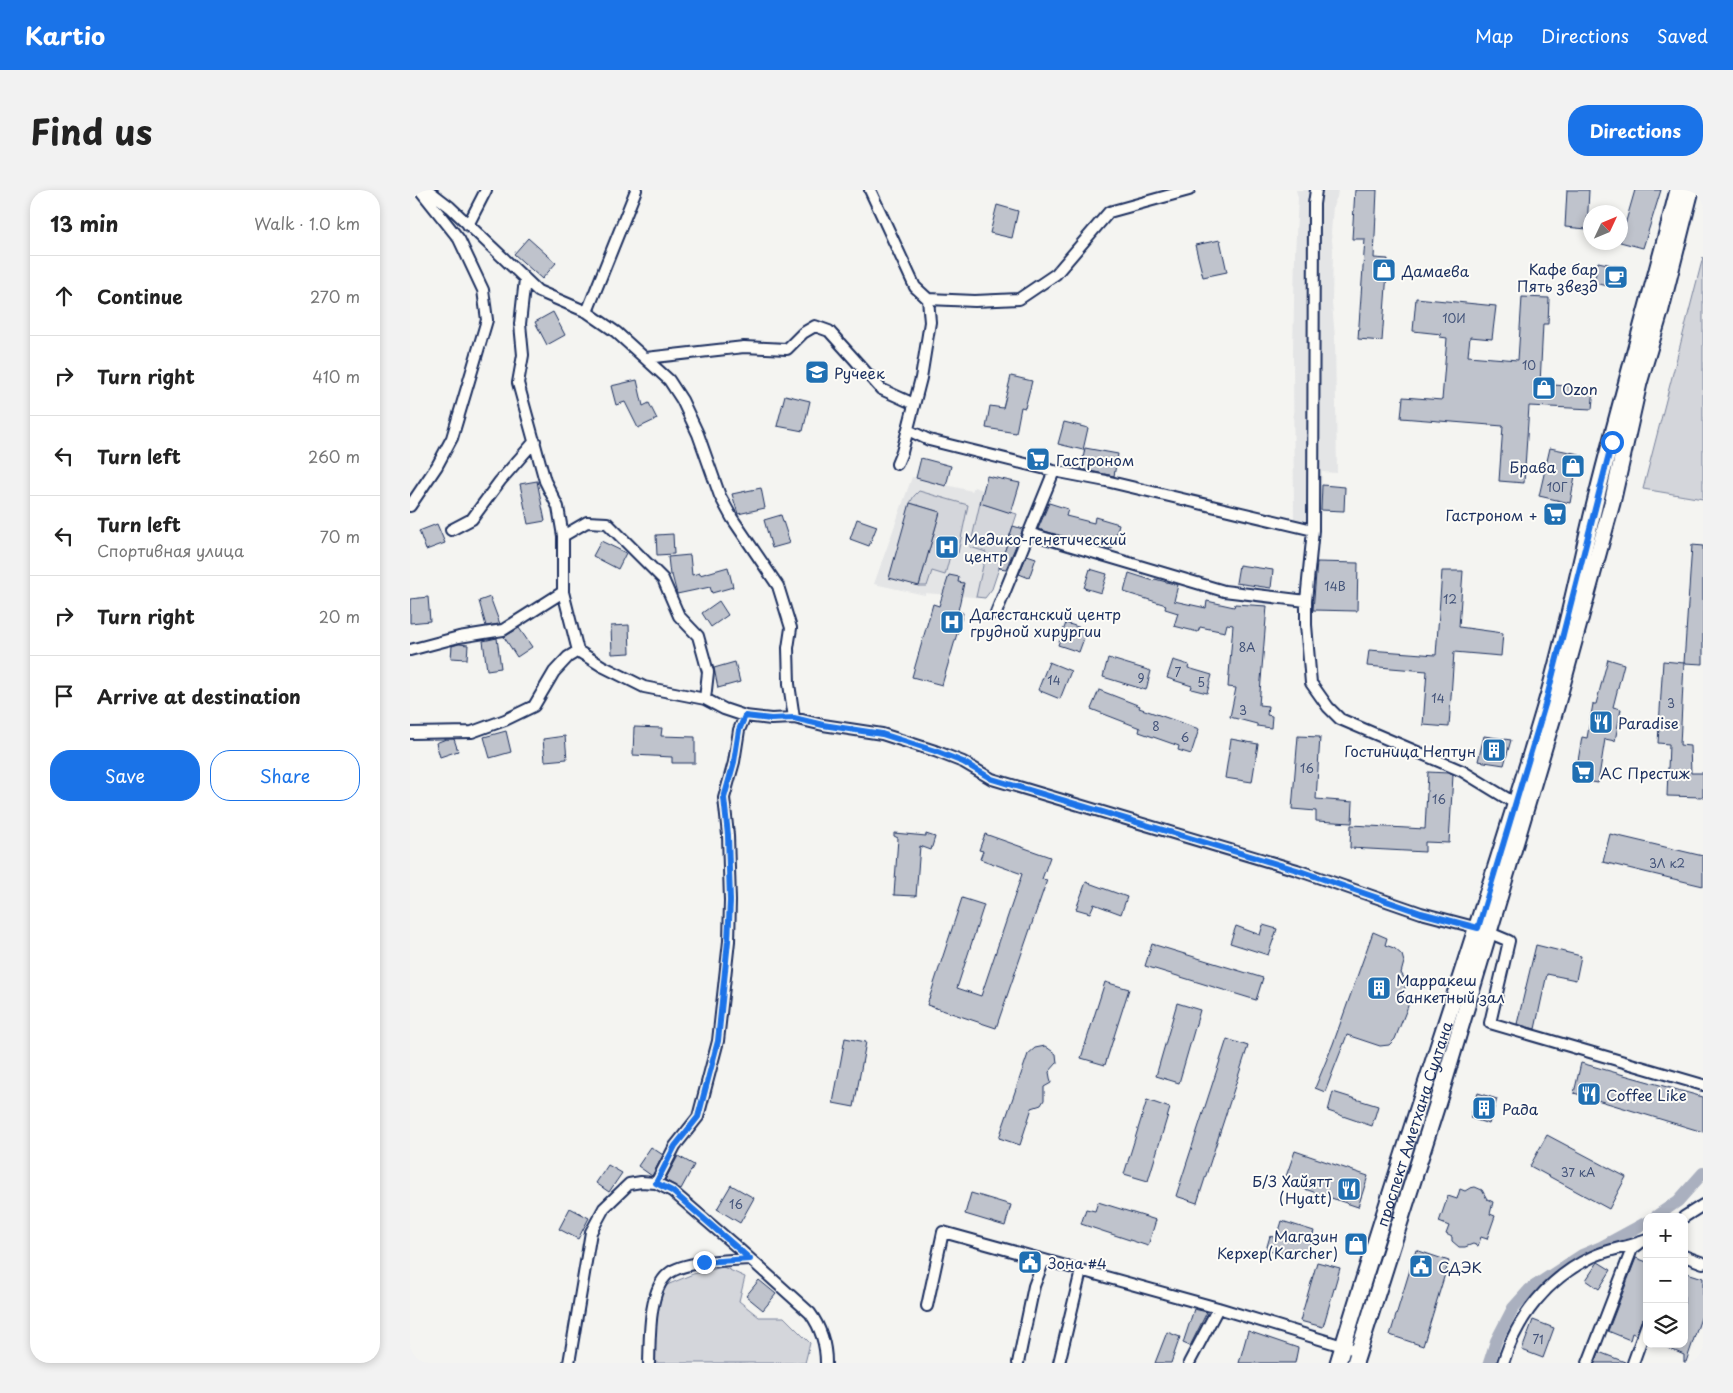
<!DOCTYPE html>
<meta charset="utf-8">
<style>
:root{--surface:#fff;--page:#f2f2f2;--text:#222;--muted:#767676;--line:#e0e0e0;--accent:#1a73e8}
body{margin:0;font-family:"Playpen Sans",sans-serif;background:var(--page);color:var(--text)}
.controls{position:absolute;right:15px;bottom:15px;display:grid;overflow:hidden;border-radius:10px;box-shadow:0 2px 8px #0003}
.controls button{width:45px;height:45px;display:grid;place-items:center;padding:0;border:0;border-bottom:1px solid var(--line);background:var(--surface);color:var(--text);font:25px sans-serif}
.compass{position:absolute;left:1173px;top:15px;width:45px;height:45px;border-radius:50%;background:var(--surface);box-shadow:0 2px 8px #0003;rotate:46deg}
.stop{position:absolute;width:15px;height:15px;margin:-11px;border:4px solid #1a73e8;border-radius:50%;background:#fff}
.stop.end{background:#1a73e8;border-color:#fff;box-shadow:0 1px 5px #0008}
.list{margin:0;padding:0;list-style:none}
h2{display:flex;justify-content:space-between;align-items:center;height:65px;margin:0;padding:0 20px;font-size:21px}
h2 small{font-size:16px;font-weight:400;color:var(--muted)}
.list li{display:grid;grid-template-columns:32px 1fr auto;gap:15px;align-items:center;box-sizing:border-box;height:80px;padding:0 20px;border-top:1px solid var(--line)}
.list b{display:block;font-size:19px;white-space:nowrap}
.list p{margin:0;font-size:16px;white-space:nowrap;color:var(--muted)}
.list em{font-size:16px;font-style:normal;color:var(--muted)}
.actions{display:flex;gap:10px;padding:15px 20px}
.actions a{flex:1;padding:11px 0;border:1px solid var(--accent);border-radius:20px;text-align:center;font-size:18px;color:var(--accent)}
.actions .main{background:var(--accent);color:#fff}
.icon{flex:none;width:28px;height:28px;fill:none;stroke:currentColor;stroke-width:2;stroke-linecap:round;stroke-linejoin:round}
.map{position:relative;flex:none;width:1293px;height:1173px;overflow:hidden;border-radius:20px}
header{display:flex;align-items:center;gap:30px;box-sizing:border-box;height:70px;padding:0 25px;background:var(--accent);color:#fff}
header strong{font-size:24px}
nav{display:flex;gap:28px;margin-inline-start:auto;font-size:18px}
.intro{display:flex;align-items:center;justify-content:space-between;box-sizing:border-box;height:120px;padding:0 30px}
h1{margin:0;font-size:35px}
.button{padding:12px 22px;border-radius:20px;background:var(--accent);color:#fff;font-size:18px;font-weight:700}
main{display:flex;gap:30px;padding:0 30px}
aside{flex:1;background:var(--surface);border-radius:20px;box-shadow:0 2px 8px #0003}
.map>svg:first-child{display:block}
</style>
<header>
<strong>Kartio</strong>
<nav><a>Map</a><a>Directions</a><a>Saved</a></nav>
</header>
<div class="intro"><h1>Find us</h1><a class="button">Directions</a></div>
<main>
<aside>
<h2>13 min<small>Walk · 1.0 km</small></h2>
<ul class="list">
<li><svg class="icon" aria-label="ahead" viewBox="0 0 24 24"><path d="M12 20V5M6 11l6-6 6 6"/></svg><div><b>Continue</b></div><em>270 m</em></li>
<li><svg class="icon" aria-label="right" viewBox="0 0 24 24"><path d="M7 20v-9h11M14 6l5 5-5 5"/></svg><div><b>Turn right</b></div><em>410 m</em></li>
<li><svg class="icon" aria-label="left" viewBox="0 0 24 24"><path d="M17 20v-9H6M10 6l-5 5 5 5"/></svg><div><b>Turn left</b></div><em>260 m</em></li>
<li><svg class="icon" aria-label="left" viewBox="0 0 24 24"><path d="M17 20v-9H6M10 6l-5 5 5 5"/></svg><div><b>Turn left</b><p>Спортивная улица</p></div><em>70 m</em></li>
<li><svg class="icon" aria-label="right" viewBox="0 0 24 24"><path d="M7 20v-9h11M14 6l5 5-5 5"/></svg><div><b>Turn right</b></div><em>20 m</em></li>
<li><svg class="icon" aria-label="arrive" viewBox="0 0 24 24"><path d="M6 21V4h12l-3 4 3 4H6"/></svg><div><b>Arrive at destination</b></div></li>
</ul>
<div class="actions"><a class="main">Save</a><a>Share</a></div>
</aside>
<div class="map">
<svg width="1293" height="1173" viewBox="0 0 1293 1173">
<rect width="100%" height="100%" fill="#f4f4f1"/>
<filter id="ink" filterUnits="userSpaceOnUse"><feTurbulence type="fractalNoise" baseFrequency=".02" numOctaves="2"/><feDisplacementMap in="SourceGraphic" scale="10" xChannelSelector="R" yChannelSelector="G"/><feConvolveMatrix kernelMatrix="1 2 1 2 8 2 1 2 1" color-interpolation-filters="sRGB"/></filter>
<g filter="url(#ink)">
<!-- built -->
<path fill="#e4e5e6" d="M886,0H928L927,7L923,16L921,43L923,59L922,113L925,148L927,283L912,282L910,332H884L883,162L885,63L888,8Z
M502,287L562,301L564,297L573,300L570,313L607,324L582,399L575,408L515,403V405L464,394Z"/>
<!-- green -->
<path fill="#d4d6db" stroke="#78829c" d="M1293,67V309L1233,299Z
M509,301L558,315L548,363L541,362L535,385L522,381L517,396H509L530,322L500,313L504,306Z
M570,313L607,324L582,399L575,408L566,407L576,362L560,357Z
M313,1077L335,1087L329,1111L349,1127H374L400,1153L395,1173H240L244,1118L257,1095L283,1084Z"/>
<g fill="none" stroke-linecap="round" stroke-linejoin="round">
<!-- canal -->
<path stroke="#aab0bf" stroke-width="12" d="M1245,1027L1268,1011L1293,983
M1079,1173L1086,1151L1103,1118L1120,1099L1172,1065L1191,1057L1237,1032"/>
</g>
<!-- building -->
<path fill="#bfc3cc" stroke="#1b2f5e" d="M945,0H967L964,68L978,69L972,151L948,149L955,49H942Z
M1157,0H1179L1177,39L1155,37Z
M1225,0H1251L1233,58L1210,52Z
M587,15L608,21L602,48L580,43Z
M118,48L146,73L132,89L104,64Z
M810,50L817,82L793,87L785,55Z
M1188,72L1212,77L1208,98L1184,93Z
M1112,107L1139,108L1138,134H1133L1130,194L1184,198L1182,219L1119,216L1114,293L1089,291L1093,236L991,228L993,207L1032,210L1037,148L1030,147L1031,144L1003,141L1006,108L1086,116L1082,149L1060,147L1058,166L1108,170Z
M143,122L155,145L137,155L125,132Z
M601,186L622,191L615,218L611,217L606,243L576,238L580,216L593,218Z
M227,190L233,216L239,213L247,229L228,238L215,212L206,215L201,196Z
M375,205L400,211L393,241L367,236Z
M654,232L678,238L673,260L648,254Z
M675,258L708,264L704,286L671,279Z
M1140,258L1169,264L1160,313L1129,306Z
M511,268L541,276L536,296L506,288Z
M577,286L610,293L601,323L570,313Z
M127,291L135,331L118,334L110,294Z
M912,295L935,297L934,321L911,320Z
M351,298L355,318L328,324L322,304Z
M500,313L530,322L509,396L479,388Z
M639,313L658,319L656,326L684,333L685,327L709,334L702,359L675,351V353L628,339Z
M371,325L380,353L362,358L354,330Z
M447,329L467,336L459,356L440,349Z
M27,334L35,353L16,360L9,341Z
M603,336L613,339L596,379L589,378Z
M263,344L264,364L247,365L246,345Z
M191,351L216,363L208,379L183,366Z
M1282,355L1293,356V474L1274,473Z
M280,365L282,385L290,383V385L318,377L323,397L302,403L300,397L267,404L262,385H260L258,367Z
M617,365L626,368L619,388L609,384Z
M907,372L948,373L947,421L903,420Z
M829,375L863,380L861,398L826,393Z
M680,379L697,384L691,403L674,398Z
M1032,381H1053L1049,437L1093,443L1091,466L1044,462L1039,537L1013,535L1017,481L957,476L959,460L1026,465Z
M719,383L744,391L745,389L768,395L764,411L796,418L797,411L824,417L825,414L857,416L849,515L858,516L857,525L862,526L861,538L847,536V534L820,527L826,498L818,497L823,435L817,434L815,442L790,437L788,442L764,436L768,423L755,419L756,415L714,402Z
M539,385L549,387L548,392L554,393L548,421L553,423L532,495L502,487L523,414L529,416Z
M18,407L20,431L0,433V409Z
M80,407L90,434L76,436L69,411Z
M309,411L318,425L301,437L292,423Z
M656,433L677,440L669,462L648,455Z
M219,435L220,463L202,464L201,436Z
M109,438L122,457L107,467L94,447Z
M87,448L91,478L77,480L73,451Z
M49,454L58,455L57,469L41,468L42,456Z
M698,468L741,481L736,500L693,487Z
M1198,469L1214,474L1203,517L1211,519L1205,551L1195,549L1188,593L1165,589L1172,547L1177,548L1183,514H1186Z
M763,470L779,475L778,478L802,485L797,503L781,499L782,496L757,488Z
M1253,471L1274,473L1270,555L1280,556L1281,583H1293V607L1257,606L1259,554L1248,553Z
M325,472L330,492L308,498L304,478Z
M639,472L661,481L650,509L628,500Z
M689,500L730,516L729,518L789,539L781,564L768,560L769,556L729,542L730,538L681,519Z
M224,537L252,538L251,546L285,547V573H262V567L223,565Z
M96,541L101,562L80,568L74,547Z
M155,546L157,569L135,571L133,549Z
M888,546L910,547L906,609L943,612L942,633L906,631V621L882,619Z
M1074,546L1101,550L1094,575L1068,571Z
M36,549H44L48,561L30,567L26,553Z
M821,549L848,554L842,592L815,588Z
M1018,582L1038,583L1043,585L1039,653L1015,652V662L940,658L941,635L1015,639Z
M484,643L516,646V644L525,647L521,660L510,656L506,706L484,705L488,648L484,646Z
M575,644L640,667L632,689L637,690L586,838L517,815L552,708L574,715L547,798L571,806L612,684L570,669L573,661L569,660Z
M1200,644L1293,666V696L1193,672Z
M676,692L717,707L711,724L684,714L680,723L666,719Z
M853,735L867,739L858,765L820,753L826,736L850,745Z
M963,742L977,748L975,755L984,758L992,765L994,772L991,783L997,792L993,803L997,809L998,816L985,849L979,855L970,856L937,845L915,902L905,898L923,854Z
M742,754L853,788L846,810L735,776Z
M1126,755L1171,766L1166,790L1137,784L1125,839L1107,834Z
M695,792L719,799L695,875L671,868Z
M767,813L790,820L769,893L746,886Z
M435,848L456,852L444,917L423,913Z
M817,849L838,856L787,1013L766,1006Z
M635,856L646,864L647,873L639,882L641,893L634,897V910L631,915L622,918L610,955L589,948L618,864L625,858Z
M1171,873L1293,907V942L1164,903Z
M923,902L968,916L962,936L918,921Z
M1068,903L1087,909L1079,934L1060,928Z
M737,910L760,918L738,991L714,984Z
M1137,945L1216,987L1199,1019L1120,976Z
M241,957L253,965L242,986L228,976Z
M885,961L958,986L948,1017L874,992Z
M268,966L284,975L271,999L255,990Z
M198,975L212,983L199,1002L186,993Z
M321,995L344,1008L330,1033L307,1019Z
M1065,997L1072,1000L1077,1009L1083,1012L1080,1024L1085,1026L1077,1049L1071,1047L1068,1056L1063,1054L1055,1057H1049L1042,1051V1047L1036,1044L1039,1036L1029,1032L1038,1006L1047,1009L1050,999L1055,1001L1060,998Z
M561,1003L601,1015L595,1036L555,1024Z
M688,1012L746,1030L738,1056L671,1034L676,1019L685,1021Z
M160,1018L179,1028L168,1049L149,1039Z
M872,1031L904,1041L897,1067L882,1062L881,1067L856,1060L860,1046L867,1048Z
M1006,1060L1039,1071L1013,1156L980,1145Z
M1226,1068L1237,1072V1127L1232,1129L1226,1145L1222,1143L1220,1150L1198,1141Z
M907,1072L930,1078L913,1137L890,1131Z
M1188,1072L1201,1080L1189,1099L1176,1090Z
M1274,1082L1293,1088V1122L1276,1172H1274V1165L1249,1154H1274Z
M349,1090L366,1104L353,1120L336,1106Z
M784,1119L797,1122L780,1156L773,1153Z
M1123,1130L1144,1138L1133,1168L1112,1160Z
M838,1141L888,1158L885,1173H829Z
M757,1142L770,1147L761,1173H745Z
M1189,1162L1215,1172V1173H1185Z"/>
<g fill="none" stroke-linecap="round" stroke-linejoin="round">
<!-- street casing -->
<g stroke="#1b2f5e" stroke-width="14">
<path id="street" d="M18,0L40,17L128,101L177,122L206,142L259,190L272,210L288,244L310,306L322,328L368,396L381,438L378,458L379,494L384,528
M460,0L505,97L518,109L520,132L511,188L492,262L487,274
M906,0L904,14L903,340L896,411V435L901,493L918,517L930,529L1052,581L1111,617
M58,35L76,0
M115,89L110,134L113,165L108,193L135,291L148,317L153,346V402L168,461
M518,109L565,111L609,109L646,84L699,22L779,0
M177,122L226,0
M236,168L334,157L377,159L393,143L405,136L419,141L471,199L504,214
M498,240L519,250L644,281L696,291L903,340
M0,316L27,276L42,248L77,130L73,100L49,49L10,0
M41,340L62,329L90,291L125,251
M618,343L814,401L896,411
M153,346L177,332L197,333L253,389L269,426L288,446L298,482L295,509
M586,423L644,281
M0,460L49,447L93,440L153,402
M0,543L62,542L95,530L124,516L144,482L158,467L168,461L192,476L234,497L295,509L314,519L335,526L361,529L384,528L413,535L472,544L525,561L553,572L582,589L887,680L1011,723L1068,738L1099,751L1080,833L1293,895
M246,993L265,956L288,927L308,851L319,751L320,711L318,645L314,608L324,572L329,540L335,526
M1274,1027L1293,1015
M1274,1066L1293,1073
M517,1116L533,1042L808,1118L949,1161
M159,1173L181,1042L194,1018L219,994L231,992L246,993L262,1001L328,1058L400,1123C411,1138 416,1154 416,1173
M239,1173C240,1149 238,1101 258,1084C273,1071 319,1070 340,1069
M608,1173L624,1096L634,1070
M649,1173L671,1081
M779,1173L808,1118
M1093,1173C1107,1127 1138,1088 1182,1067C1199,1059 1219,1057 1237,1050
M1178,1173L1222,1059L1229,1054
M1223,1173L1237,1134"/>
</g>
<!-- primary casing -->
<g stroke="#1b2f5e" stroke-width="19">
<g id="primary">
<path id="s1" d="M928,1173C994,953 1070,737 1135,517C1155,449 1169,378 1186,309C1212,205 1242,103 1268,0"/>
<path d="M945,1173L1033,896L1146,517L1202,313L1229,193L1251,119L1281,0"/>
</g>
</g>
<!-- street -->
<use href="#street" stroke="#fdfcf7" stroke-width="10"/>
<!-- primary -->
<use href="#primary" stroke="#fdfcf7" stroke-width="15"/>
</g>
</g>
<g fill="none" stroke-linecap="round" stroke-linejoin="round" filter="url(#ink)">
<!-- route -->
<path stroke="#1a73e8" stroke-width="6" d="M294,1072L340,1069L262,1001L246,993L265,956L288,927L308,851L318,751L320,711L318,645L314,608L324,572L329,540L335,526L361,529L384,528L413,535L472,544L525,561L553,572L582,589L887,680L1011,723L1068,738L1135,515L1202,252"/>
</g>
<!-- icons -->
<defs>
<g id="shop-square" transform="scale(1.25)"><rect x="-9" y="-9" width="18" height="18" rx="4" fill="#1f6fb2" stroke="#fdfcf7"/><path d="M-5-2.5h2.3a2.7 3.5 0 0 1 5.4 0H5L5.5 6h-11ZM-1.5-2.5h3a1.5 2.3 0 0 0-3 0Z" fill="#fff"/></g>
<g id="cafe-square" transform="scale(1.25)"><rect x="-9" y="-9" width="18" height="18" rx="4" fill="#1f6fb2" stroke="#fdfcf7"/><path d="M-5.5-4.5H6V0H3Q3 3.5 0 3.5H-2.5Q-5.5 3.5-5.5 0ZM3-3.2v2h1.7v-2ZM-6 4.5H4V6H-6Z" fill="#fff"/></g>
<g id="school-square" transform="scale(1.25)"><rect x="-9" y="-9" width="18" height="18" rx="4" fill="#1f6fb2" stroke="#fdfcf7"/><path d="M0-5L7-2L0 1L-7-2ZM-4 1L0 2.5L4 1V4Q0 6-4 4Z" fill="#fff"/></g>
<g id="supermarket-square" transform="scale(1.25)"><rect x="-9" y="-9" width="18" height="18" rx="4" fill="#1f6fb2" stroke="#fdfcf7"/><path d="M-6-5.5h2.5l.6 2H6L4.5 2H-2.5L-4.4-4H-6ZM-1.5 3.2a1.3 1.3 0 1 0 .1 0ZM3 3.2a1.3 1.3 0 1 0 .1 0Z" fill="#fff"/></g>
<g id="hospital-square" transform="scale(1.25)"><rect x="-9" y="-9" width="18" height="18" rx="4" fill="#1f6fb2" stroke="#fdfcf7"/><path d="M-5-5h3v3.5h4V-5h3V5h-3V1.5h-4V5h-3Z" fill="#fff"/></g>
<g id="restaurant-square" transform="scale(1.25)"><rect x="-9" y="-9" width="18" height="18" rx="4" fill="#1f6fb2" stroke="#fdfcf7"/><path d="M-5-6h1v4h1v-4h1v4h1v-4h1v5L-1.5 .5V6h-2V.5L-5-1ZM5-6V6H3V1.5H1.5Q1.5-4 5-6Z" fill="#fff"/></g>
<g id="building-square" transform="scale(1.25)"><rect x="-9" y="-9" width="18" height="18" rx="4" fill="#1f6fb2" stroke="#fdfcf7"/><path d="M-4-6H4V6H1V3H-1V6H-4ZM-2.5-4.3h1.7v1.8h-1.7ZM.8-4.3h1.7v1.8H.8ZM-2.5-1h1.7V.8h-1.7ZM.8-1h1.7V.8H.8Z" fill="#fff"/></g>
<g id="civic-square" transform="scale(1.25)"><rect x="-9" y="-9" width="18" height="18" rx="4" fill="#1f6fb2" stroke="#fdfcf7"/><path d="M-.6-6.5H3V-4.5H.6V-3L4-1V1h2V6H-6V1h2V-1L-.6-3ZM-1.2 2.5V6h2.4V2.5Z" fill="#fff"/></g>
</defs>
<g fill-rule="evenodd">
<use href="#shop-square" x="974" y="80"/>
<use href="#cafe-square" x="1206" y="87"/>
<use href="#school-square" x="407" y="182"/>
<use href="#shop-square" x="1134" y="198"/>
<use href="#supermarket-square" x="628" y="269"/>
<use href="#shop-square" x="1163" y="276"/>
<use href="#supermarket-square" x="1145" y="324"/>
<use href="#hospital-square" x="537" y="357"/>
<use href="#hospital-square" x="542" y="432"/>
<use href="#restaurant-square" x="1191" y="532"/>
<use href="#building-square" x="1084" y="560"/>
<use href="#supermarket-square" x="1173" y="582"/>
<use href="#building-square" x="969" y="798"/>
<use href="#restaurant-square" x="1179" y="904"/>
<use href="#building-square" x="1074" y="918"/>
<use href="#restaurant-square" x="939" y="999"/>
<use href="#shop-square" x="946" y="1054"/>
<use href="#civic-square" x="620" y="1072"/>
<use href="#civic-square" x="1011" y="1076"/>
</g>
<g text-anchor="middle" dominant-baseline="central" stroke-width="4" stroke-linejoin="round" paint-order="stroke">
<!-- number labels -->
<g font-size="12" fill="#44547a">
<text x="1044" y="128">10И</text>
<text x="1119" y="175">10</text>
<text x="1147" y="297">10Г</text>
<text x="925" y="396">14В</text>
<text x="1040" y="409">12</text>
<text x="837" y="457">8А</text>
<text x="768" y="482">7</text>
<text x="731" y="488">9</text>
<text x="644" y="490">14</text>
<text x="791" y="492">5</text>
<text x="1028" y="508">14</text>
<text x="1261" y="513">3</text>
<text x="833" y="520">3</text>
<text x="746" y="536">8</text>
<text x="775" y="547">6</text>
<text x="897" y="578">16</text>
<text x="1029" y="609">16</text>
<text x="1257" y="673">3Л к2</text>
<text x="1168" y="982">37 кА</text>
<text x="326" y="1014">16</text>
<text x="1128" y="1149">71</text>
</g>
<!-- poi labels -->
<g font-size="15" fill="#1b2f5e" stroke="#fdfcf7" text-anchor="start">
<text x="1188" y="78" text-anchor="end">Кафе бар<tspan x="1188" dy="17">Пять звезд</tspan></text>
<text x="992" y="80">Дамаева</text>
<text x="424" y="182">Ручеек</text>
<text x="1152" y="198">Ozon</text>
<text x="646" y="269">Гастроном</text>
<text x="1146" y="276" text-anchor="end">Брава</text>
<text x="1128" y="324" text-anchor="end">Гастроном +</text>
<text x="554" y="348">Медико-генетический<tspan x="554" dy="17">центр</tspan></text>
<text x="560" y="423">Дагестанский центр<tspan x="560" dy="17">грудной хирургии</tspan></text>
<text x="1208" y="532">Paradise</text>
<text x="1066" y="560" text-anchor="end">Гостиница Нептун</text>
<text x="1190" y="582">АС Престиж</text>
<text x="986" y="789">Марракеш<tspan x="986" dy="17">банкетный зал</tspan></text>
<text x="1196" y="904">Coffee Like</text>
<text x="1092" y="918">Рада</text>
<text x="922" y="990" text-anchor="end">Б/З Хайятт<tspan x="922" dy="17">(Hyatt)</tspan></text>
<text x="928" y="1045" text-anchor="end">Магазин<tspan x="928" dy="17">Керхер(Karcher)</tspan></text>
<text x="638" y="1072">Зона #4</text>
<text x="1028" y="1076">СДЭК</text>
</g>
<!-- street labels -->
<g font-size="15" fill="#1b2f5e" stroke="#fdfcf7">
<text stroke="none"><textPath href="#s1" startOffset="251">проспект Аметхана Султана</textPath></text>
</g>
</g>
</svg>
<div class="controls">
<button>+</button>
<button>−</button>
<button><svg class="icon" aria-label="layers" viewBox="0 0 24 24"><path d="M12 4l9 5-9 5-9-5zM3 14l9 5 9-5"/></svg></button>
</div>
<svg class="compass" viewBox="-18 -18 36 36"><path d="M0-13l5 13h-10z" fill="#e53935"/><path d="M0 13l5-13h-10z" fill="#767676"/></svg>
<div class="stop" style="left:1202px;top:252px"></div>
<div class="stop end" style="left:294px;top:1072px"></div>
</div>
</main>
